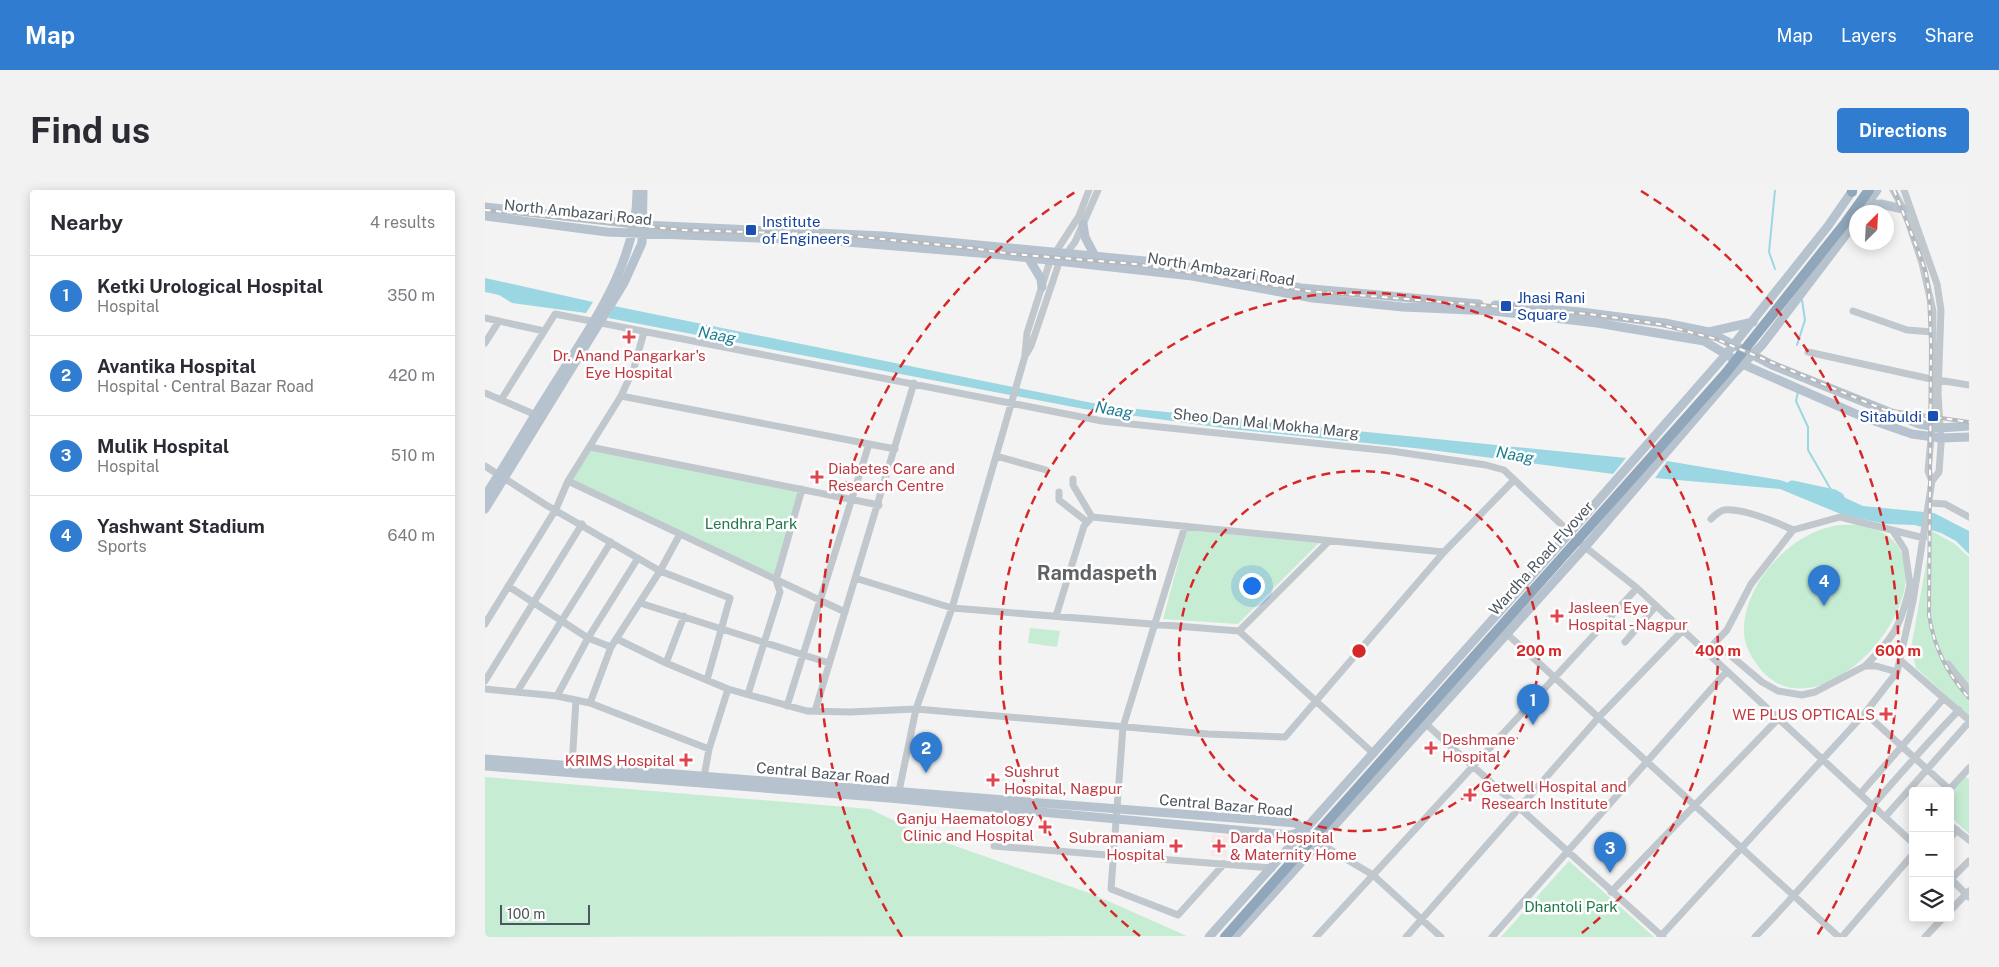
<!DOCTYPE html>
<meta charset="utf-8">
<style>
:root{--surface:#fff;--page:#f2f2f3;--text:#2b2b33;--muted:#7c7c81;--line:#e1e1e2;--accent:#307cd1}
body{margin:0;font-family:"Public Sans",sans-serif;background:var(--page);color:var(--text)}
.controls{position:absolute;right:15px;bottom:15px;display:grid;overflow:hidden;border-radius:5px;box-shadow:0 2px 12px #0003}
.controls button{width:45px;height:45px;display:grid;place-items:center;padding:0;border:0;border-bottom:1px solid var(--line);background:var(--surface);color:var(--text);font:25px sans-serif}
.compass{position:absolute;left:1364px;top:15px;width:45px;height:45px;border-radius:50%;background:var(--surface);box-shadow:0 2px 12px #0003;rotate:24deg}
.scale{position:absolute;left:15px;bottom:12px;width:90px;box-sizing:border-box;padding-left:5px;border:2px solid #4c565e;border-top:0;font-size:14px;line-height:18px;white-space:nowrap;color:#4c565e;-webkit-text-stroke:4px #fff;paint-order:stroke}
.you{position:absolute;left:766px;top:395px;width:18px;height:18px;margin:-12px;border:4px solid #fff;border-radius:50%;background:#1a73e8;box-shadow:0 0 0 8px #1a73e833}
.badge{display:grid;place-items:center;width:32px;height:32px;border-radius:50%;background:var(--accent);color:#fff;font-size:16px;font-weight:700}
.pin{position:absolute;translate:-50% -41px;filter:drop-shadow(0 1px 2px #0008)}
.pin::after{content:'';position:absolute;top:26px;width:18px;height:15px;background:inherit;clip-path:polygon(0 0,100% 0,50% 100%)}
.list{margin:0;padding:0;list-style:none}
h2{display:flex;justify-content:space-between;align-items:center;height:65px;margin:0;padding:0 20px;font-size:21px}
h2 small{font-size:16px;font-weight:400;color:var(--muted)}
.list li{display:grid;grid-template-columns:32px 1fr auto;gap:15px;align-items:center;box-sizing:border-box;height:80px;padding:0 20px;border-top:1px solid var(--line)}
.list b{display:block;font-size:19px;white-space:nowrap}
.list p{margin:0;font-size:16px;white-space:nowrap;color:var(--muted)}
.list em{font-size:16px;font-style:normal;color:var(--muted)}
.icon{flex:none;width:28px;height:28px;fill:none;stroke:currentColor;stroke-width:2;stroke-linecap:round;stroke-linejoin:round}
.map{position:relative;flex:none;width:1484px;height:747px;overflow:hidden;border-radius:5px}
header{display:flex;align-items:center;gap:30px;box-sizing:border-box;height:70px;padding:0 25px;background:var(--accent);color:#fff}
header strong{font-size:24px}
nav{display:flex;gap:28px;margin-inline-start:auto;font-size:18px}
.intro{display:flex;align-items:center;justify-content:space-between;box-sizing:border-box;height:120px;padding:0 30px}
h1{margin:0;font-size:35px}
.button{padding:12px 22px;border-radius:5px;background:var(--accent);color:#fff;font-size:18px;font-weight:700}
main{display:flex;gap:30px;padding:0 30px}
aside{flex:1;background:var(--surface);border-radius:5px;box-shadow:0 2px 12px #0003}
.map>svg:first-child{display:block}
</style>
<header>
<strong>Map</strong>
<nav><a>Map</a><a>Layers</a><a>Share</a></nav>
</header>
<div class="intro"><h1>Find us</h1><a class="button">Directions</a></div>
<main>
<aside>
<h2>Nearby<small>4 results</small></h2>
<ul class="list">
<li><span class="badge">1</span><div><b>Ketki Urological Hospital</b><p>Hospital</p></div><em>350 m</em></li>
<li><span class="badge">2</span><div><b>Avantika Hospital</b><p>Hospital · Central Bazar Road</p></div><em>420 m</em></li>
<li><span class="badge">3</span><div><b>Mulik Hospital</b><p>Hospital</p></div><em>510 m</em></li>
<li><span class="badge">4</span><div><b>Yashwant Stadium</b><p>Sports</p></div><em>640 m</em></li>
</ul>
</aside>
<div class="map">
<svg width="1484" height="747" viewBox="0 0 1484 747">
<rect width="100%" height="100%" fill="#f4f3f3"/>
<!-- medical -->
<path fill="#f9e8e8" d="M727,644L743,646L742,667L725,666Z"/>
<!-- green -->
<path fill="#c7ecd4" d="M103,260L316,302L291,390L83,291Z
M1375,335C1383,338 1396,340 1403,346C1470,398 1333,557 1273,476C1265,465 1258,453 1259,438C1260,395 1303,346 1345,337C1354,334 1365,335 1375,335Z
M702,340L834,353L753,434L678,429Z
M1447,341L1470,354L1484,367V526L1431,478L1426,458Z
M545,438L575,441L572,457L543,453Z
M1480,586L1484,589V644L1465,626V603Z
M0,587L385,619L439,645L607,704L702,746L0,747Z
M1084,671L1169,747H1016Z"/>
<!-- water -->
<path fill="#9ad7e3" d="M0,88L108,112L101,123L27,113L14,105L0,102Z
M129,116L622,216L1141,268L1128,284L938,259L746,239L599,219L123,128Z
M1182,271L1295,290L1327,301L1352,304L1378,316L1449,323L1484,341V364L1471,351L1456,343L1430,335L1401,334L1358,325L1295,299L1170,288Z"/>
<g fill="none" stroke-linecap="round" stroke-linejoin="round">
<!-- stream -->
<path stroke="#9ad7e3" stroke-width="2" d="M1290,0L1284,62L1290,79
M1312,155L1320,130L1317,110
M1313,202L1311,211L1323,237V260L1349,305"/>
<!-- river -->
<path stroke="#9ad7e3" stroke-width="11" d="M1307,296L1349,305L1354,308"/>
<!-- minor -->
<path stroke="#c0c7cd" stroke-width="7" d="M1419,0L1452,94L1456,120L1453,203L1456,254L1454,282L1447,291
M1368,121L1422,140L1448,142
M0,128L59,141
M0,153L14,131
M1323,162L1446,189
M540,165L542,143L565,71L594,26L604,0
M1453,190L1484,195
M0,203L51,225
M136,206L410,259
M16,210L70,124L617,231L906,261L1001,275L1019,280L1100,357L1152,398L1428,653
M105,257L394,315
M511,266L561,280
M0,276L61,315L175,381L245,408L222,490
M588,289V295L607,327
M83,291L360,422
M574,302V310L601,331
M1444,313L1460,314L1484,327
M1226,329C1230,325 1234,321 1239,320C1257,318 1292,332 1308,340
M700,336L638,537L626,699L693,725L739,674
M1408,341L1420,360L1425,395L1427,392
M370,388L467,418L754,441L844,351
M23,396L103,448L126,457
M155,413L344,473
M571,426L599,336L607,327L959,362
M0,434L71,319L83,291L136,206L149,178L159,142
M754,441L889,564
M1021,443L1354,747
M132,449L181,473L243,499L322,521L365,522L431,519L723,544L800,547L959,362L1029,290
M1140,452L1171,416
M1232,454L1277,492L1293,501L1317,505L1330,502L1380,476H1391L1412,482
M1221,462L1242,440L1266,394L1308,340L1355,327L1439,348
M1416,471L1484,530
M181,473L199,426
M1463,474L1484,500
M1380,476C1409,447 1416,436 1425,395
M0,491L97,334
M0,499L72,506L105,513L224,559
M32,502L126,352
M263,504L295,402L291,390L317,299
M72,506L103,448L153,368
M105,513L126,457L175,381L195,344
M302,516L384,254
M330,521L429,193
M1380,523L1464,599
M941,534L1178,747
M87,576L91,510
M219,587L224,559L243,499
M1463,601L1484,578
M1375,604L1459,508
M413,606L431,519L467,418L540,166L546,156L574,73L590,52L613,0
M1400,627L1484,532
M1465,635L1484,650
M1465,648L1472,640
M834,653L888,685L956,747
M509,656L787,678
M1465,688L1484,707
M1466,689L1484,671
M1126,702L1294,528
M1465,721L1484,701
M831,747L1152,398
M921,747L1114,527L1197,441
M1007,747L1242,481
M1175,747L1380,523L1412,482L1428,411L1447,291L1443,281L1447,237L1448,121L1437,73L1420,22L1408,0
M1270,747C1341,674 1403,593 1474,520
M1357,747L1428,664
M1440,747L1458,728"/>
<!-- major -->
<path stroke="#b6c2cd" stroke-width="9" d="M1382,15L1396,14L1418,19
M0,17L158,35L399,46L681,73L816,98L994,114
M1377,22L1392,0
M0,26L122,42L350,51L518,65L707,86L828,108L918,117L1008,121L1112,133L1219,151L1257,174L1378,227L1427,244L1456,248L1484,247
M598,34L600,47L610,66
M544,69L556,89L557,97
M1010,115L1096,122L1180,133L1224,142L1287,175L1434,234L1455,238L1484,236
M1224,142L1268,132
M0,306C22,273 41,239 62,206C100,144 153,76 152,0
M0,319L139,93L157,53L158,0
M0,569L811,633L824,645
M0,576L404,608L805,645L819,641
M724,747L1082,346L1238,168L1343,36L1368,0
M749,747L1100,357L1249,183L1277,155L1372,30"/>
<!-- highway -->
<path stroke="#90a6ba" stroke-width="10" d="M1367,2V0
M740,747L1240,184L1361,32L1384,0"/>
<!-- rail casing -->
<g stroke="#b5b8bc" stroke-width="4">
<path id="rail" d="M1409,0L1433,60L1441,83L1444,103L1446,154L1444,425C1449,458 1462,483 1484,508
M0,20L198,40L357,45L486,58L527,64L650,74L823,101L1104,124L1174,134L1231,149L1400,220L1484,232"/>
</g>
<!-- rail -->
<use href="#rail" stroke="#fff" stroke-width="2" stroke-dasharray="5.5" stroke-linecap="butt"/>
</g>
<!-- distance rings -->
<g fill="none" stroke="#d62828" stroke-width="2.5" stroke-dasharray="9 6">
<circle cx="874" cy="461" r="180"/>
<path d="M655 746A359 359 0 1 1 1093 746"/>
<path d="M417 747A539 539 0 0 1 592 1M1156 1A539 539 0 0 1 1331 747"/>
</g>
<!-- markers -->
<g fill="#1a4fb4" stroke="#fff" stroke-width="2">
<rect x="260" y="34" width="12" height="12" rx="2.5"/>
<rect x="1015" y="110" width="12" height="12" rx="2.5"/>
<rect x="1442" y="220" width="12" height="12" rx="2.5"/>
</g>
<g fill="#e0444e" stroke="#fff" stroke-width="2">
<path d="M141.5 139.5h5v5h5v5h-5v5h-5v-5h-5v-5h5z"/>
<path d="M329.5 279.5h5v5h5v5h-5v5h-5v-5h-5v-5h5z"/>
<path d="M1069.5 418.5h5v5h5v5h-5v5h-5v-5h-5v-5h5z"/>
<path d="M1398.5 516.5h5v5h5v5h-5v5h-5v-5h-5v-5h5z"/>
<path d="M943.5 550.5h5v5h5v5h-5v5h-5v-5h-5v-5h5z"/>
<path d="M198.5 562.5h5v5h5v5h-5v5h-5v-5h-5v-5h5z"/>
<path d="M505.5 582.5h5v5h5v5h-5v5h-5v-5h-5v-5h5z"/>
<path d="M982.5 597.5h5v5h5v5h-5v5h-5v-5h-5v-5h5z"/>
<path d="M557.5 629.5h5v5h5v5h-5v5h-5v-5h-5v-5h5z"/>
<path d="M688.5 648.5h5v5h5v5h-5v5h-5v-5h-5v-5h5z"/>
<path d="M731.5 648.5h5v5h5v5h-5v5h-5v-5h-5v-5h5z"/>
</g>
<g text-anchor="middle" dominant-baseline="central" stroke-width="5" stroke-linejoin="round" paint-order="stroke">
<!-- street labels -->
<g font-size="15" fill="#4c565e" stroke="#fff">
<text transform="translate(93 22) rotate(6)">North Ambazari Road</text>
<text transform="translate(736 79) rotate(9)">North Ambazari Road</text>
<text transform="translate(781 233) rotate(6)">Sheo Dan Mal Mokha Marg</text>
<text transform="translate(1056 368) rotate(-48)">Wardha Road Flyover</text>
<text transform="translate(338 583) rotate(5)">Central Bazar Road</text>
<text transform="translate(741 615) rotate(5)">Central Bazar Road</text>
</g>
<!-- transit labels -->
<g font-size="15" fill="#164399" stroke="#fff" text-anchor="start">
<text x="277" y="31">Institute<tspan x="277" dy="17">of Engineers</tspan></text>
<text x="1032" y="107">Jhasi Rani<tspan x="1032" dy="17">Square</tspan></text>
<text x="1437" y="226" text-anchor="end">Sitabuldi</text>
</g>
<!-- health labels -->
<g font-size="15" fill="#be3a42" stroke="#fff" text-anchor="start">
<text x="144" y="165" text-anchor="middle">Dr. Anand Pangarkar's<tspan x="144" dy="17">Eye Hospital</tspan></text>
<text x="343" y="278">Diabetes Care and<tspan x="343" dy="17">Research Centre</tspan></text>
<text x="1083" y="417">Jasleen Eye<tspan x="1083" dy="17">Hospital - Nagpur</tspan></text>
<text x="1390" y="524" text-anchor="end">WE PLUS OPTICALS</text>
<text x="957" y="549">Deshmane<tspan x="957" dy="17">Hospital</tspan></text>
<text x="190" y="570" text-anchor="end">KRIMS Hospital</text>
<text x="519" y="581">Sushrut<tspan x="519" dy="17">Hospital, Nagpur</tspan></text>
<text x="996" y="596">Getwell Hospital and<tspan x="996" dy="17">Research Institute</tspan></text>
<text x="549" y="628" text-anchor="end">Ganju Haematology<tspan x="549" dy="17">Clinic and Hospital</tspan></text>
<text x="680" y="647" text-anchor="end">Subramaniam<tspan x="680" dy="17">Hospital</tspan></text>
<text x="745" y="647">Darda Hospital<tspan x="745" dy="17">&amp; Maternity Home</tspan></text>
</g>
<!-- park labels -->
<g font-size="15" fill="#23794b" stroke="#fff">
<text x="266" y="333">Lendhra Park</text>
<text x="1086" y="716">Dhantoli Park</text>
</g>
<!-- water labels -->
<g font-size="16" font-style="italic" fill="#1d7d91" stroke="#fff">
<text transform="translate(232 145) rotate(11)">Naag</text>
<text transform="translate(629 220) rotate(10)">Naag</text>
<text transform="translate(1030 265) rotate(10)">Naag</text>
</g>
<!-- district labels -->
<g font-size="20" font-weight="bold" fill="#5f6366" stroke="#fff">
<text x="612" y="383">Ramdaspeth</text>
</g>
</g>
<circle cx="874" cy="461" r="8" fill="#d62828" stroke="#fff" stroke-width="2.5"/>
<g font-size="15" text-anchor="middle" font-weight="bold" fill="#d62828" stroke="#fff" stroke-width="5" stroke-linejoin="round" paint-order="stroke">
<text x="1054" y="466">200 m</text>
<text x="1233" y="466">400 m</text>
<text x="1413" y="466">600 m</text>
</g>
</svg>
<div class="controls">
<button>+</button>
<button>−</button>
<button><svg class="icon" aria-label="layers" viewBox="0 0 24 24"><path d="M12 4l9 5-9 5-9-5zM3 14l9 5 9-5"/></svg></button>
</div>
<svg class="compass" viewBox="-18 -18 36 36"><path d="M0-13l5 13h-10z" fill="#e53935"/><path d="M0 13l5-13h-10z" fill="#7c7c81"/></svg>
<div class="scale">100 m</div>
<div class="you"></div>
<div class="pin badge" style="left:1048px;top:535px">1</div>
<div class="pin badge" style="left:441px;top:583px">2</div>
<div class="pin badge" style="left:1125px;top:683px">3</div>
<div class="pin badge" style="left:1339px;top:416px">4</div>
</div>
</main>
